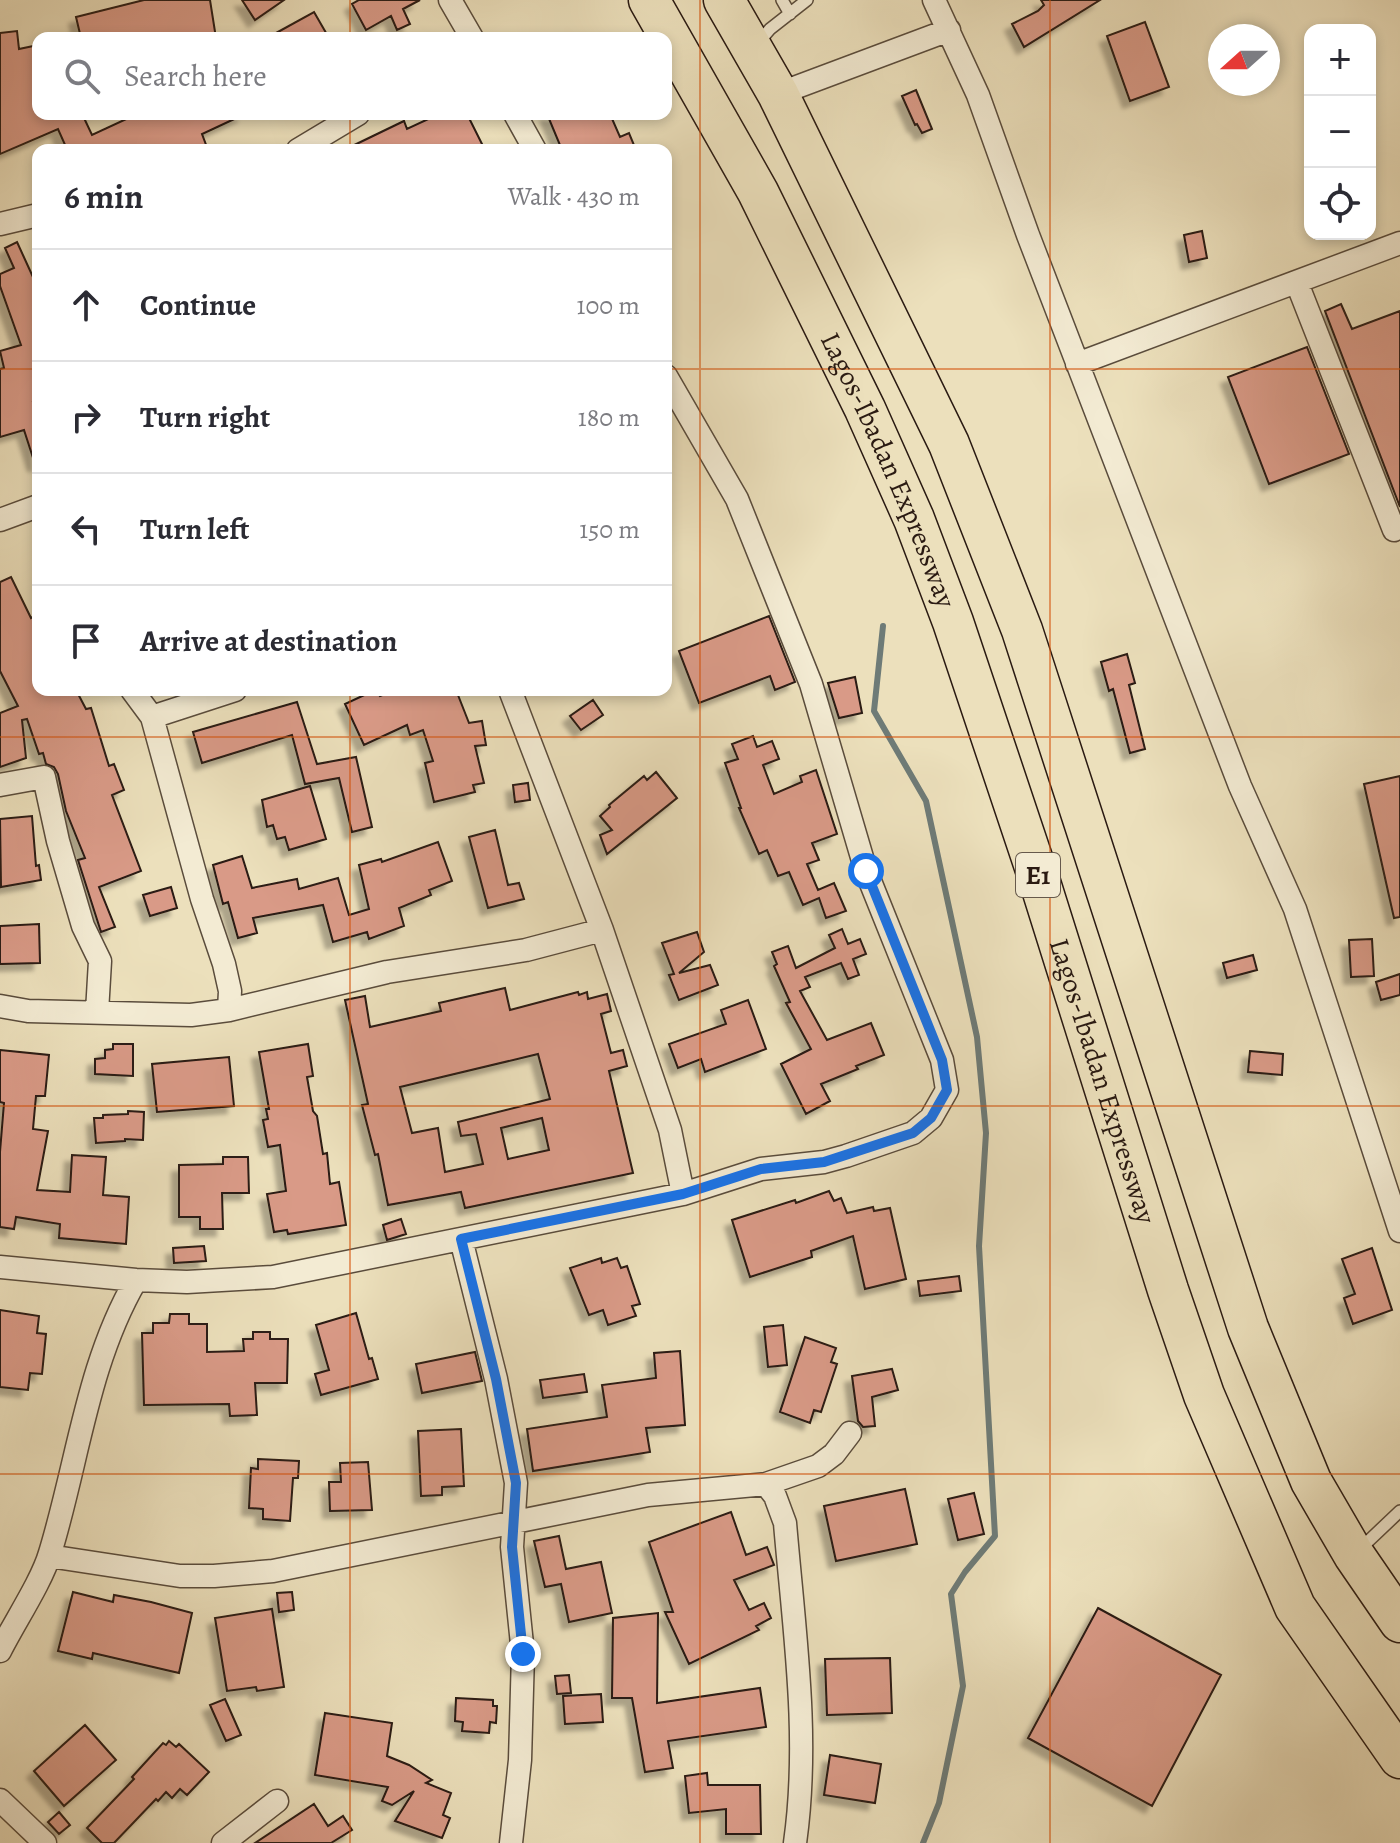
<!DOCTYPE html>
<meta charset="utf-8">
<style>
:root{--surface:#fff;--page:#f2f2f3;--text:#2b2b33;--muted:#7c7c81;--line:#e1e1e2}
body{margin:0;font-family:Alegreya,serif;background:var(--page);color:var(--text)}
.controls{position:absolute;right:24px;top:24px;display:grid;overflow:hidden;border-radius:16px;box-shadow:0 4px 12px #0003}
.controls button{width:72px;height:72px;display:grid;place-items:center;padding:0;border:0;border-bottom:2px solid var(--line);background:var(--surface);color:var(--text);font:40px sans-serif}
.compass{position:absolute;left:1208px;top:24px;width:72px;height:72px;border-radius:50%;background:var(--surface);box-shadow:0 4px 12px #0003;rotate:249deg}
.stop{position:absolute;width:24px;height:24px;margin:-18px;border:6px solid #1a73e8;border-radius:50%;background:#fff}
.stop.end{background:#1a73e8;border-color:#fff;box-shadow:0 2px 8px #0008}
.list{margin:0;padding:0;list-style:none}
h2{display:flex;justify-content:space-between;align-items:center;height:104px;margin:0;padding:0 32px;font-size:34px}
h2 small{font-size:26px;font-weight:400;color:var(--muted)}
.list li{display:grid;grid-template-columns:52px 1fr auto;gap:24px;align-items:center;box-sizing:border-box;height:112px;padding:0 32px;border-top:2px solid var(--line)}
.list b{display:block;font-size:30px;white-space:nowrap}
.list em{font-size:26px;font-style:normal;color:var(--muted)}
.icon{flex:none;width:44px;height:44px;fill:none;stroke:currentColor;stroke-width:2;stroke-linecap:round;stroke-linejoin:round}
.map{position:relative;flex:none;width:1400px;height:1843px;overflow:hidden}
.search{position:absolute;background:var(--surface);box-shadow:0 4px 12px #0003;left:32px;top:32px;width:640px;height:88px;display:flex;align-items:center;gap:20px;box-sizing:border-box;padding:0 28px;border-radius:16px;color:var(--muted);font-size:30px}
.panel{position:absolute;background:var(--surface);box-shadow:0 4px 12px #0003;left:32px;top:144px;width:640px;height:552px;border-radius:16px}
.map>svg:first-child{display:block}
</style>
<div class="map">
<svg width="1400" height="1843" viewBox="0 0 1400 1843">
<defs>
<filter id="shadow"><feDropShadow dx="-7" dy="7" stdDeviation="2" flood-color="#0004"/></filter>
</defs>
<rect width="100%" height="100%" fill="#ece0bc"/>
<filter id="stains"><feTurbulence type="fractalNoise" baseFrequency=".0025" numOctaves="4"/><feColorMatrix values="0 0 0 0 .2 0 0 0 0 .09 0 0 0 0 .02 0 0 0 .5 -.17"/></filter>
<radialGradient id="worn" r=".72"><stop offset=".6" stop-color="#630" stop-opacity="0"/><stop offset="1" stop-color="#630" stop-opacity=".3"/></radialGradient>
<g fill="none" stroke-linecap="round" stroke-linejoin="round">
<!-- stream -->
<path stroke="#6e7b77" stroke-width="6" d="M883,626L874,711L926,801L977,1037L986,1133L979,1246L995,1536L965,1572L951,1594L963,1686L939,1803L923,1843"/>
</g>
<!-- building -->
<path fill="#d99a87" stroke="#2a1a12" stroke-width="2" fill-rule="evenodd" filter="url(#shadow)" d="M144,0H210L216,38H81L76,17Z
M242,0H284L255,20Z
M359,0H420L403,9L410,24L397,30L391,16L366,30L352,4Z
M1041,0H1100L1024,47L1012,24L1038,11L1044,5Z
M314,12L329,38H267Z
M1145,22L1169,87L1130,101L1107,36Z
M17,31L19,49L38,45V114H94L84,118L92,135L137,114H245L202,134L208,150H59L66,147L58,129L0,154V33Z
M916,90L932,129L922,133L917,124L915,125L902,96Z
M439,114H467L485,150H344L404,121L407,129Z
M547,114H610L620,137L629,133L636,150H562Z
M1202,231L1207,258L1189,262L1184,235Z
M17,242L38,288V400L33,402L38,416V464H35L24,430L0,437V369L4,368L0,351L21,345L0,286V274L14,268L5,248Z
M1341,304L1352,329L1400,311V507L1325,311Z
M1307,347L1349,454L1269,484L1228,377Z
M11,577L31,618L38,614V690H76L86,709L91,708L109,766L114,764L124,790L112,795L141,871L99,887L115,927L101,932L78,860L85,858L66,811L58,774L54,767L46,764L43,753L39,754L27,719L22,720L26,758L0,767V713L18,706L0,671V582Z
M769,616L795,682L775,690L770,676L699,703L679,651Z
M1127,654L1135,683L1129,685L1145,749L1130,753L1113,689L1109,691L1101,662Z
M855,677L862,713L839,718L828,683Z
M375,690L380,696L395,690H456L469,723L482,721L486,745L475,746L484,783L473,785L475,792L434,802L425,763L433,761L423,730L410,735L407,725L364,745L345,704Z
M593,700L603,715L581,730L570,716Z
M297,702L317,764L356,757L372,827L352,832L339,778L305,784L292,735L202,763L193,732Z
M753,736L757,747L772,741L779,759L763,765L774,794L802,782L800,776L816,770L837,834L812,843L819,860L807,864L818,890L834,883L846,911L826,918L819,898L803,905L789,872L778,876L767,850L759,854L739,808H741L725,763L738,759L732,744Z
M656,772L677,798L607,854L600,835L612,830L600,816L610,807L609,805L644,776L647,780Z
M1400,776V917L1394,918L1364,784Z
M528,783L530,800L515,802L513,785Z
M310,786L326,839L289,850L285,837L277,839L273,825L267,827L262,800Z
M32,816L36,866L39,865L41,880L1,887L0,819Z
M495,830L508,885L519,883L524,899L488,908L469,837Z
M438,842L452,881L429,890L431,895L399,908L404,926L369,939L367,932L333,942L323,905L253,918L257,933L238,938L228,902L223,904L213,865L242,856L252,888L297,879L299,889L338,878L349,915L369,909L359,865L381,859L382,862Z
M171,887L177,908L150,916L143,895Z
M39,924L40,963L0,964V926Z
M842,929L848,944L860,939L866,954L853,959L859,975L848,979L841,963L805,977L810,987L800,991L827,1040L871,1023L884,1055L856,1066L858,1069L821,1084L830,1101L806,1114L781,1064L811,1049L786,1003L790,1002L774,966L777,964L772,952L788,946L796,968L835,948L829,935Z
M697,932L704,952L679,973L710,965L718,985L679,1000L669,975L674,974L662,943Z
M1372,939L1374,976L1351,977L1349,940Z
M1253,955L1257,970L1227,978L1223,963Z
M1400,974V995L1381,1000L1376,982Z
M505,988L510,1010L578,992L579,995L587,992L588,999L607,994L611,1011L601,1014L611,1053L623,1050L627,1066L609,1071L633,1173L465,1208L461,1192L388,1205L378,1154L375,1155L362,1105L368,1104L345,1000L365,996L370,1027L441,1011L439,1003ZM538,1054L550,1099L458,1122L461,1136L476,1134L483,1164L445,1172L438,1128L412,1133L400,1087ZM542,1118L549,1150L508,1159L501,1128Z
M748,1000L766,1049L705,1072L701,1059L678,1068L669,1044L726,1024L721,1010Z
M113,1044H133V1076L95,1074V1059L105,1058V1050L113,1049Z
M308,1044L313,1076L307,1077L313,1111L317,1116L323,1154L327,1153L330,1184L339,1182L346,1225L288,1234L287,1230L274,1232L267,1194L286,1191L280,1145L268,1147L263,1120L268,1119L266,1109H269L259,1052Z
M0,1050L49,1055L45,1096H36L33,1129L48,1131L37,1190L70,1192L72,1155L106,1157L103,1195L129,1197L126,1244L59,1238L60,1224L16,1217L14,1229L0,1227V1152L4,1103L0,1102Z
M1250,1051L1283,1054L1282,1075L1248,1072Z
M229,1057L234,1106L157,1112L152,1064Z
M128,1111L144,1112L143,1140L125,1139V1141L96,1143L94,1118H103V1115L128,1114Z
M223,1157H248L249,1193H222L223,1229H200V1217H179V1165L223,1164Z
M829,1191L834,1201L841,1198L847,1213L873,1207L874,1211L890,1208L906,1279L865,1289L853,1236L811,1251L812,1257L750,1277L732,1220L795,1200L796,1203Z
M401,1219L406,1234L387,1240L383,1225Z
M204,1246L206,1261L174,1263L173,1248Z
M1372,1248L1392,1310L1353,1324L1344,1298L1355,1294L1342,1259Z
M601,1258L602,1263L617,1258L621,1268L627,1266L640,1304L632,1306L636,1316L608,1325L603,1310L589,1315L570,1268Z
M959,1276L961,1291L920,1296L918,1281Z
M0,1310L39,1316L37,1333L46,1334L42,1374L30,1373L28,1390L0,1387Z
M356,1313L369,1359L372,1358L378,1379L321,1395L315,1374L329,1370L316,1325Z
M170,1314H189V1324H207V1352L244,1351L243,1339H253V1332H270V1339H288L287,1383H255L257,1415L230,1416L229,1404L144,1405L142,1333H153V1323H169Z
M783,1325L787,1365L768,1367L764,1327Z
M805,1337L836,1348L831,1362L837,1364L821,1412L814,1410L810,1423L780,1412Z
M680,1351L685,1425L646,1428L650,1452L533,1471L527,1429L607,1417L602,1385L656,1378L654,1353Z
M475,1352L482,1381L422,1393L416,1364Z
M892,1369L898,1390L872,1397L875,1426L863,1427L858,1421L852,1376Z
M584,1374L587,1392L543,1398L540,1380Z
M461,1429L464,1486L442,1487V1495L421,1496L418,1431Z
M258,1459L299,1461L298,1478H293L290,1521L263,1519V1509L249,1508L251,1468L258,1469Z
M368,1462L372,1510L330,1511L329,1482H341L340,1463Z
M905,1489L917,1544L836,1561L824,1506Z
M974,1493L984,1534L958,1540L948,1499Z
M731,1512L746,1555L767,1547L774,1565L734,1580L749,1610L764,1603L771,1618L756,1626L759,1630L689,1664L665,1612H673L649,1542Z
M559,1536L566,1569L601,1562L612,1613L569,1622L561,1584L545,1587L534,1541Z
M73,1592L113,1602L114,1595L151,1602L192,1613L179,1673L93,1653L92,1659L58,1651Z
M292,1592L294,1610L279,1612L277,1593Z
M1098,1608L1221,1675L1152,1806L1028,1738Z
M272,1609L284,1687L257,1691L256,1687L227,1691L215,1618Z
M658,1613L657,1703L760,1688L766,1727L668,1741L673,1768L645,1772L632,1698H612L613,1618Z
M890,1658L892,1713L827,1715L825,1659Z
M569,1675L571,1693L557,1694L555,1676Z
M601,1694L603,1722L565,1724L563,1696Z
M456,1698L493,1700V1706H497L496,1723L490,1722L489,1733L462,1731L463,1722L455,1721Z
M225,1699L241,1735L226,1741L210,1705Z
M325,1713L392,1723L387,1756L409,1765L432,1780L426,1783L451,1793L443,1815L450,1818L442,1838L395,1821L414,1791L392,1805L382,1801L388,1787L315,1775Z
M85,1725L116,1760L64,1806L34,1771Z
M169,1741L176,1747L179,1744L209,1772L187,1795L180,1789L172,1798L166,1792L158,1801L156,1799L114,1843H102L87,1828L134,1779L132,1777L163,1743L166,1745Z
M830,1755L881,1764L875,1803L824,1795Z
M707,1773L708,1785H760L761,1834H726V1809L689,1813L685,1776Z
M314,1804L328,1826L343,1816L352,1830L331,1843H255Z
M59,1812L70,1825L59,1834L48,1822Z"/>
<g fill="none" stroke-linecap="round" stroke-linejoin="round">
<!-- lane casing -->
<g stroke="#5a4c3c" stroke-width="14">
<path id="lane" d="M782,0L790,14
M758,43L770,29L807,0
M1360,1549L1400,1511"/>
</g>
<!-- street casing -->
<g stroke="#5a4c3c" stroke-width="25">
<path id="street" d="M450,0L472,38
M934,0L978,95L1028,235L1240,786L1295,909L1400,1231
M778,94L949,30
M515,114L535,150
M298,150L358,114
M0,224L38,215
M1297,283L1394,530
M1077,364L1400,243
M0,520L38,506
M132,690L152,717L202,899L224,964L230,991L229,1010
M510,690L602,930L670,1130L683,1194
M152,717L235,690
M0,785L44,777L58,841L83,926L100,961L97,1012
M0,1006L28,1011L191,1015L229,1010L387,972L526,950L602,930
M461,1239L496,1379L516,1483L512,1547L523,1654L520,1760L511,1843
M0,1267L136,1280L187,1282L273,1277L683,1194L761,1169L824,1162L846,1156L913,1133L931,1118L947,1090L942,1060L866,871L811,684L737,499L666,376
M766,1484L775,1496L785,1523C794,1630 810,1737 795,1843
M49,1556L180,1576H214L273,1571L648,1495L766,1484L818,1466L834,1454L850,1433
M0,1651C14,1623 42,1581 50,1553C78,1462 87,1364 136,1280
M0,1800L45,1843
M223,1843L277,1801"/>
</g>
<!-- highway casing -->
<g stroke="#2a1a12" stroke-width="43">
<g id="highway">
<path id="s1" d="M649,0L758,192L865,409L914,519L953,622L1038,876L1168,1290L1204,1395L1295,1607L1400,1758"/>
<path d="M724,0L778,94L949,444L1022,630L1248,1328L1311,1481L1354,1555L1400,1622"/>
</g>
</g>
<!-- lane -->
<use href="#lane" stroke="#f3ebd3" stroke-width="11"/>
<!-- street -->
<use href="#street" stroke="#f3ebd3" stroke-width="22"/>
<!-- highway -->
<use href="#highway" stroke="#ece0bc" stroke-width="40"/>
</g>
<g fill="none" stroke-linecap="round" stroke-linejoin="round">
<!-- route -->
<path stroke="#1a73e8" stroke-width="10" d="M523,1654L512,1547L516,1483L496,1379L461,1239L683,1194L761,1169L824,1162L913,1133L931,1118L947,1090L942,1060L866,871"/>
</g>
<!-- grid -->
<path fill="none" stroke="#d5530d" stroke-width="2" stroke-opacity="0.55" d="M350,0V38M700,0V1843M1050,0V1843M350,114V150M0,369H38M666,369H1400M350,690V1843M0,737H1400M0,1106H1400M0,1474H1400"/>
<g text-anchor="middle" dominant-baseline="central" stroke-width="7" stroke-linejoin="round" paint-order="stroke">
<!-- shield labels -->
<rect fill="#f3ebd3" stroke="#66594c" stroke-width="2" x="1016" y="853" width="44" height="44" rx="6"/>
<g font-size="26" font-weight="bold" fill="#2a1a12">
<text x="1038" y="875">E1</text>
</g>
<!-- street labels -->
<g font-size="28" fill="#2a1a12" stroke="#f3ebd3">
<text stroke="none"><textPath href="#s1" startOffset="528">Lagos-Ibadan Expressway</textPath></text>
<text stroke="none"><textPath href="#s1" startOffset="1176">Lagos-Ibadan Expressway</textPath></text>
</g>
</g>
<rect width="100%" height="100%" filter="url(#stains)"/>
<rect width="100%" height="100%" fill="url(#worn)"/>
</svg>
<div class="controls">
<button>+</button>
<button>−</button>
<button><svg class="icon" aria-label="locate" viewBox="0 0 24 24"><circle cx="12" cy="12" r="6"/><path d="M12 2v4M12 18v4M2 12h4M18 12h4"/></svg></button>
</div>
<svg class="compass" viewBox="-18 -18 36 36"><path d="M0-13l5 13h-10z" fill="#e53935"/><path d="M0 13l5-13h-10z" fill="#7c7c81"/></svg>
<div class="stop" style="left:866px;top:871px"></div>
<div class="stop end" style="left:523px;top:1654px"></div>
<div class="search"><svg class="icon" aria-label="search" viewBox="0 0 24 24"><circle cx="10" cy="10" r="6"/><path d="M15 15l6 6"/></svg>Search here</div>
<section class="panel">
<h2>6 min<small>Walk · 430 m</small></h2>
<ul class="list">
<li><svg class="icon" aria-label="ahead" viewBox="0 0 24 24"><path d="M12 20V5M6 11l6-6 6 6"/></svg><div><b>Continue</b></div><em>100 m</em></li>
<li><svg class="icon" aria-label="right" viewBox="0 0 24 24"><path d="M7 20v-9h11M14 6l5 5-5 5"/></svg><div><b>Turn right</b></div><em>180 m</em></li>
<li><svg class="icon" aria-label="left" viewBox="0 0 24 24"><path d="M17 20v-9H6M10 6l-5 5 5 5"/></svg><div><b>Turn left</b></div><em>150 m</em></li>
<li><svg class="icon" aria-label="arrive" viewBox="0 0 24 24"><path d="M6 21V4h12l-3 4 3 4H6"/></svg><div><b>Arrive at destination</b></div></li>
</ul>
</section>
</div>
